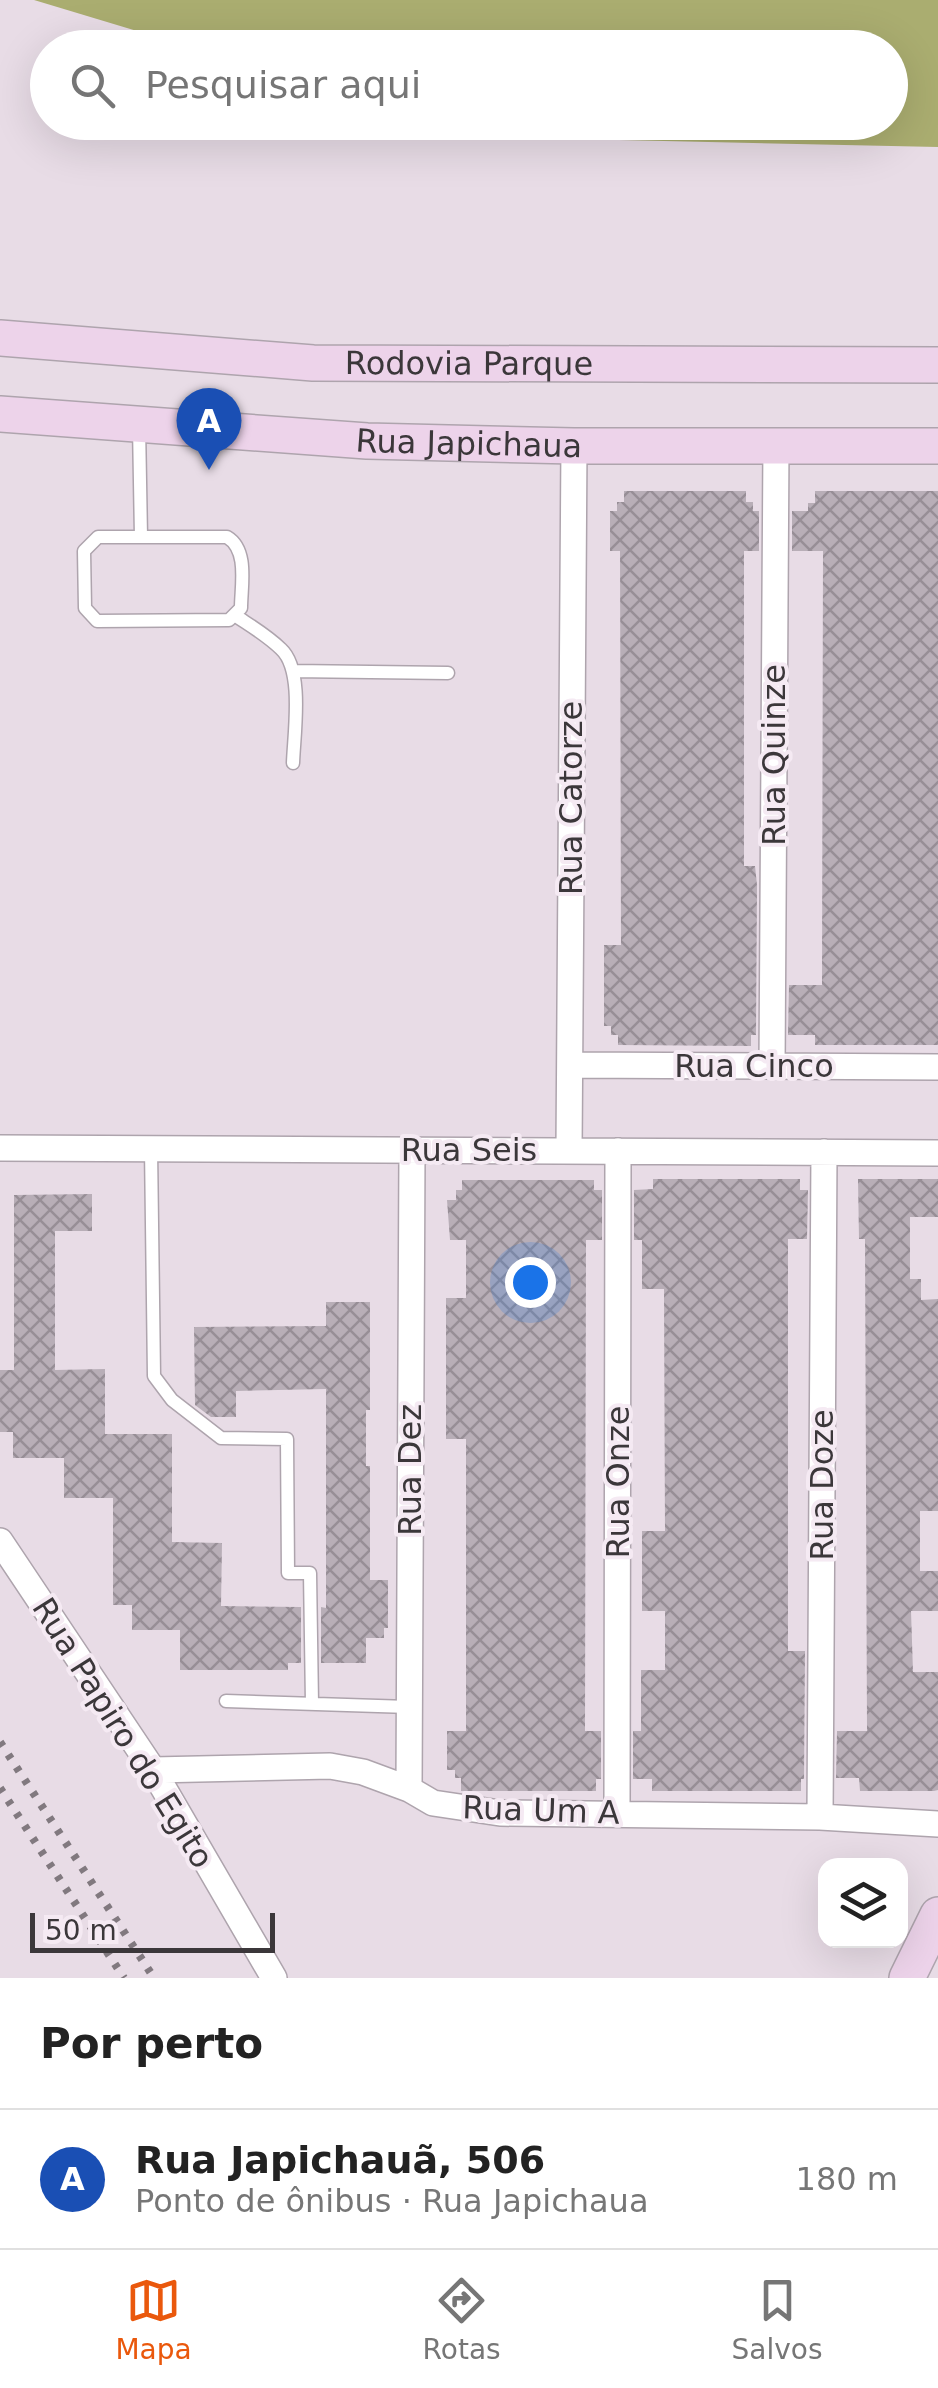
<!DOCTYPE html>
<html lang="pt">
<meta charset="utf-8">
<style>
:root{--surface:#fff;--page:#f2f2f2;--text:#222;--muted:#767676;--line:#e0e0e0;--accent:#ea580c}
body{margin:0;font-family:"DejaVu Sans",sans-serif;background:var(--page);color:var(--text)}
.controls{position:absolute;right:30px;bottom:30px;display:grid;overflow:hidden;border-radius:20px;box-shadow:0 10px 40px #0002}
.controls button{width:90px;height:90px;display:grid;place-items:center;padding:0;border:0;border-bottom:2px solid var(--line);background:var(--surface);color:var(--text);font:50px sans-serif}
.scale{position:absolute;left:30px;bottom:25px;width:245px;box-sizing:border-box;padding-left:10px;border:5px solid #3b373a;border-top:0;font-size:28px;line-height:35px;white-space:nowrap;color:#3b373a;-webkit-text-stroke:8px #f5eaf3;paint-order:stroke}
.you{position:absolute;left:530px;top:1282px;width:35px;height:35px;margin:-25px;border:8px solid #fff;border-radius:50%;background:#1a73e8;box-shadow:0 0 0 15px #1a73e833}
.badge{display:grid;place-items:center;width:65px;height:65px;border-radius:50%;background:var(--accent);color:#fff;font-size:32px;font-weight:700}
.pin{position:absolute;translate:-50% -82px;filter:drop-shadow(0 2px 5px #0008)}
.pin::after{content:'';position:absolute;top:52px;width:35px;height:30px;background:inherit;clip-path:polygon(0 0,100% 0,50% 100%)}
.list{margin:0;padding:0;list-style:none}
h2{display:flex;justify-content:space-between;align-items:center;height:130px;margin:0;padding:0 40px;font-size:42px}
h2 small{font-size:32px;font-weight:400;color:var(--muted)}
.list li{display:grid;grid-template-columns:65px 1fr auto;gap:30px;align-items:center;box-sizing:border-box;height:140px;padding:0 40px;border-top:2px solid var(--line)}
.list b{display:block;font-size:38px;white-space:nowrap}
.list p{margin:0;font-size:32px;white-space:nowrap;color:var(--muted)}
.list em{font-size:32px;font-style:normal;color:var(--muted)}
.icon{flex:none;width:55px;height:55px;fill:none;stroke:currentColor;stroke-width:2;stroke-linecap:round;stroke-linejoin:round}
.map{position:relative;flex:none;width:938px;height:1978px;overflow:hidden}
.search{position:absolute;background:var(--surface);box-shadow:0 10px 40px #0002;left:30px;right:30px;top:30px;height:110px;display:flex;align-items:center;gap:25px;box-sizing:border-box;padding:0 35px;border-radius:55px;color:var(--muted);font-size:38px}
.sheet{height:270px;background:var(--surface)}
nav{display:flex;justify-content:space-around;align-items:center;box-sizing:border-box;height:140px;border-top:2px solid var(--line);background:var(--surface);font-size:28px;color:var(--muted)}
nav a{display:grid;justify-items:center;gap:5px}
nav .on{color:var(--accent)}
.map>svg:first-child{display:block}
</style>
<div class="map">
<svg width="938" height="1978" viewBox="0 0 938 1978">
<defs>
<pattern id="building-cross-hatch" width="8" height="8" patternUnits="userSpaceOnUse" patternTransform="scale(2.5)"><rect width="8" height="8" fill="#b8aeb7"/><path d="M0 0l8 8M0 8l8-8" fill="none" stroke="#978e96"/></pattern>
</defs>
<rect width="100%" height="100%" fill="#e8dce6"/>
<!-- water -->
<path fill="#aaad70" d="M34,0H938V147L483,137L436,123L890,122V48L190,47Z"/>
<!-- building -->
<path fill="url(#building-cross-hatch)" d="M624,491H746V502H753V511H759V551H744V866H755L757,885L756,1035H751V1046L618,1045V1035H611V1026H604V945H621L620,551H610V511H617V502H624Z
M815,491H938V1045H815V1035H788L789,985H822L823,551H792V511H808V503H815Z
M653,1179H800V1190H808L807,1239H788V1651H805L804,1779H801V1791H652V1779H633V1731H641V1670H665V1611H642V1531H665L664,1289H642V1240H634V1190L653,1189Z
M858,1179H938V1217H910V1279H921V1300L938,1299V1511H920V1571H938V1611H911L913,1672H938V1790L934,1791H860L859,1778H836L837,1731H867L865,1239H859Z
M462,1180H594V1190H602V1240H586L585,1731H601V1779H596V1791H461V1778H455V1770H447V1731H466V1439H446V1298H466V1240H450L447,1200H456V1190H462Z
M92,1194V1231H55V1370L105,1369V1434H172V1542L222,1543L221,1606L301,1607V1663H288V1670H180V1630H132V1605H113V1498H64V1458H13V1432H0V1370H14V1195Z
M326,1302H370V1410H366V1466H370V1580H388V1628H384V1638H366V1663H321V1607L326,1608V1389L236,1391V1417H211L195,1405L194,1327L326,1326Z"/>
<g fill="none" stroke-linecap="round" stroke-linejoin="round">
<!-- lane casing -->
<g stroke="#aea4ad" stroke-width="15">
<path id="lane" d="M139,426L141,537
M98,537H227C249,550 241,586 241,608L229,620L97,621L85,608L84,551Z
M236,616C251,626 268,636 281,649C304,670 294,733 293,763
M293,671L448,673
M151,1148L154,1376L172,1400L221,1438L287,1439L288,1573H310L312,1704
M226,1701L409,1707"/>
</g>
<!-- street casing -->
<g stroke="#aea4ad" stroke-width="28">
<path id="street" d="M570,1065L938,1067
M772,1067L776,444
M0,1148L938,1153
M569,1151L574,446
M0,1541L153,1770L274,1978
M153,1770L330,1766L363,1772L409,1789L433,1803L500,1813L820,1817L938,1824
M409,1789L412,1150
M617,1813L618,1151
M820,1817L824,1152"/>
</g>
<!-- secondary casing -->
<g stroke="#aea4ad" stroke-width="38">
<g id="secondary">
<path id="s1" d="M0,338L313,363L938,365"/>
<path id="s2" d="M0,414L367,441L574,446H938"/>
<path d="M907,1978L938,1915"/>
</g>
</g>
<!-- lane -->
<use href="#lane" stroke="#fff" stroke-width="12"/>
<!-- street -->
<use href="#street" stroke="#fff" stroke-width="25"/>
<!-- secondary -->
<use href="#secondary" stroke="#edd3ea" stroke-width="35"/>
<!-- rail -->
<path stroke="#81797f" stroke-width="8" stroke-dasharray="5 10" stroke-linecap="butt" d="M0,1742L154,1978
M0,1788L124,1978"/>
</g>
<g text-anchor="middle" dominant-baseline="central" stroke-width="8" stroke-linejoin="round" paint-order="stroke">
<!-- street labels -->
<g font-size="32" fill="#3b373a" stroke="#f5eaf3">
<text stroke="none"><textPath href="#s1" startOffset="470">Rodovia Parque</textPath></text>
<text stroke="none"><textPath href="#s2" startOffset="470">Rua Japichaua</textPath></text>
<text transform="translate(774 755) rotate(-90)">Rua Quinze</text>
<text transform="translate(571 798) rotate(-90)">Rua Catorze</text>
<text x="754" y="1066">Rua Cinco</text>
<text x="469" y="1150">Rua Seis</text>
<text transform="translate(410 1470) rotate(-90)">Rua Dez</text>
<text transform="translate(618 1482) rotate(-90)">Rua Onze</text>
<text transform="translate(822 1485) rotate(-90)">Rua Doze</text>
<text transform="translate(123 1733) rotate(58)">Rua Papiro do Egito</text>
<text transform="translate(541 1810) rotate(2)">Rua Um A</text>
</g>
</g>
</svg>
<div class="controls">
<button><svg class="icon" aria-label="layers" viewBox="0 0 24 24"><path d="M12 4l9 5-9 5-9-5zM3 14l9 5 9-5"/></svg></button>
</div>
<div class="scale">50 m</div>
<div class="you"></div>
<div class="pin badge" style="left:209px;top:470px;background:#1a4fb4">A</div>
<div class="search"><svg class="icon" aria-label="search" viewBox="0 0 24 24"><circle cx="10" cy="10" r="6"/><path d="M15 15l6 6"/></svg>Pesquisar aqui</div>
</div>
<section class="sheet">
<h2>Por perto<small></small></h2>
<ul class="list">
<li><span class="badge" style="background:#1a4fb4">A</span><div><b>Rua Japichauã, 506</b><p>Ponto de ônibus · Rua Japichaua</p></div><em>180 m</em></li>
</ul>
</section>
<nav>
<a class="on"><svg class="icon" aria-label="map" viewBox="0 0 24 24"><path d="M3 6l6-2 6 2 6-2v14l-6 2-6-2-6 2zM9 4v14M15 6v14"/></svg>Mapa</a>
<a><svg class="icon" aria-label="directions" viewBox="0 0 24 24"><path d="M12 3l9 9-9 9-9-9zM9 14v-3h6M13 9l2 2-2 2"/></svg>Rotas</a>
<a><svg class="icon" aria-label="saved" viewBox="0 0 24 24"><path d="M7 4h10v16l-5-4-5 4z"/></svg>Salvos</a>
</nav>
